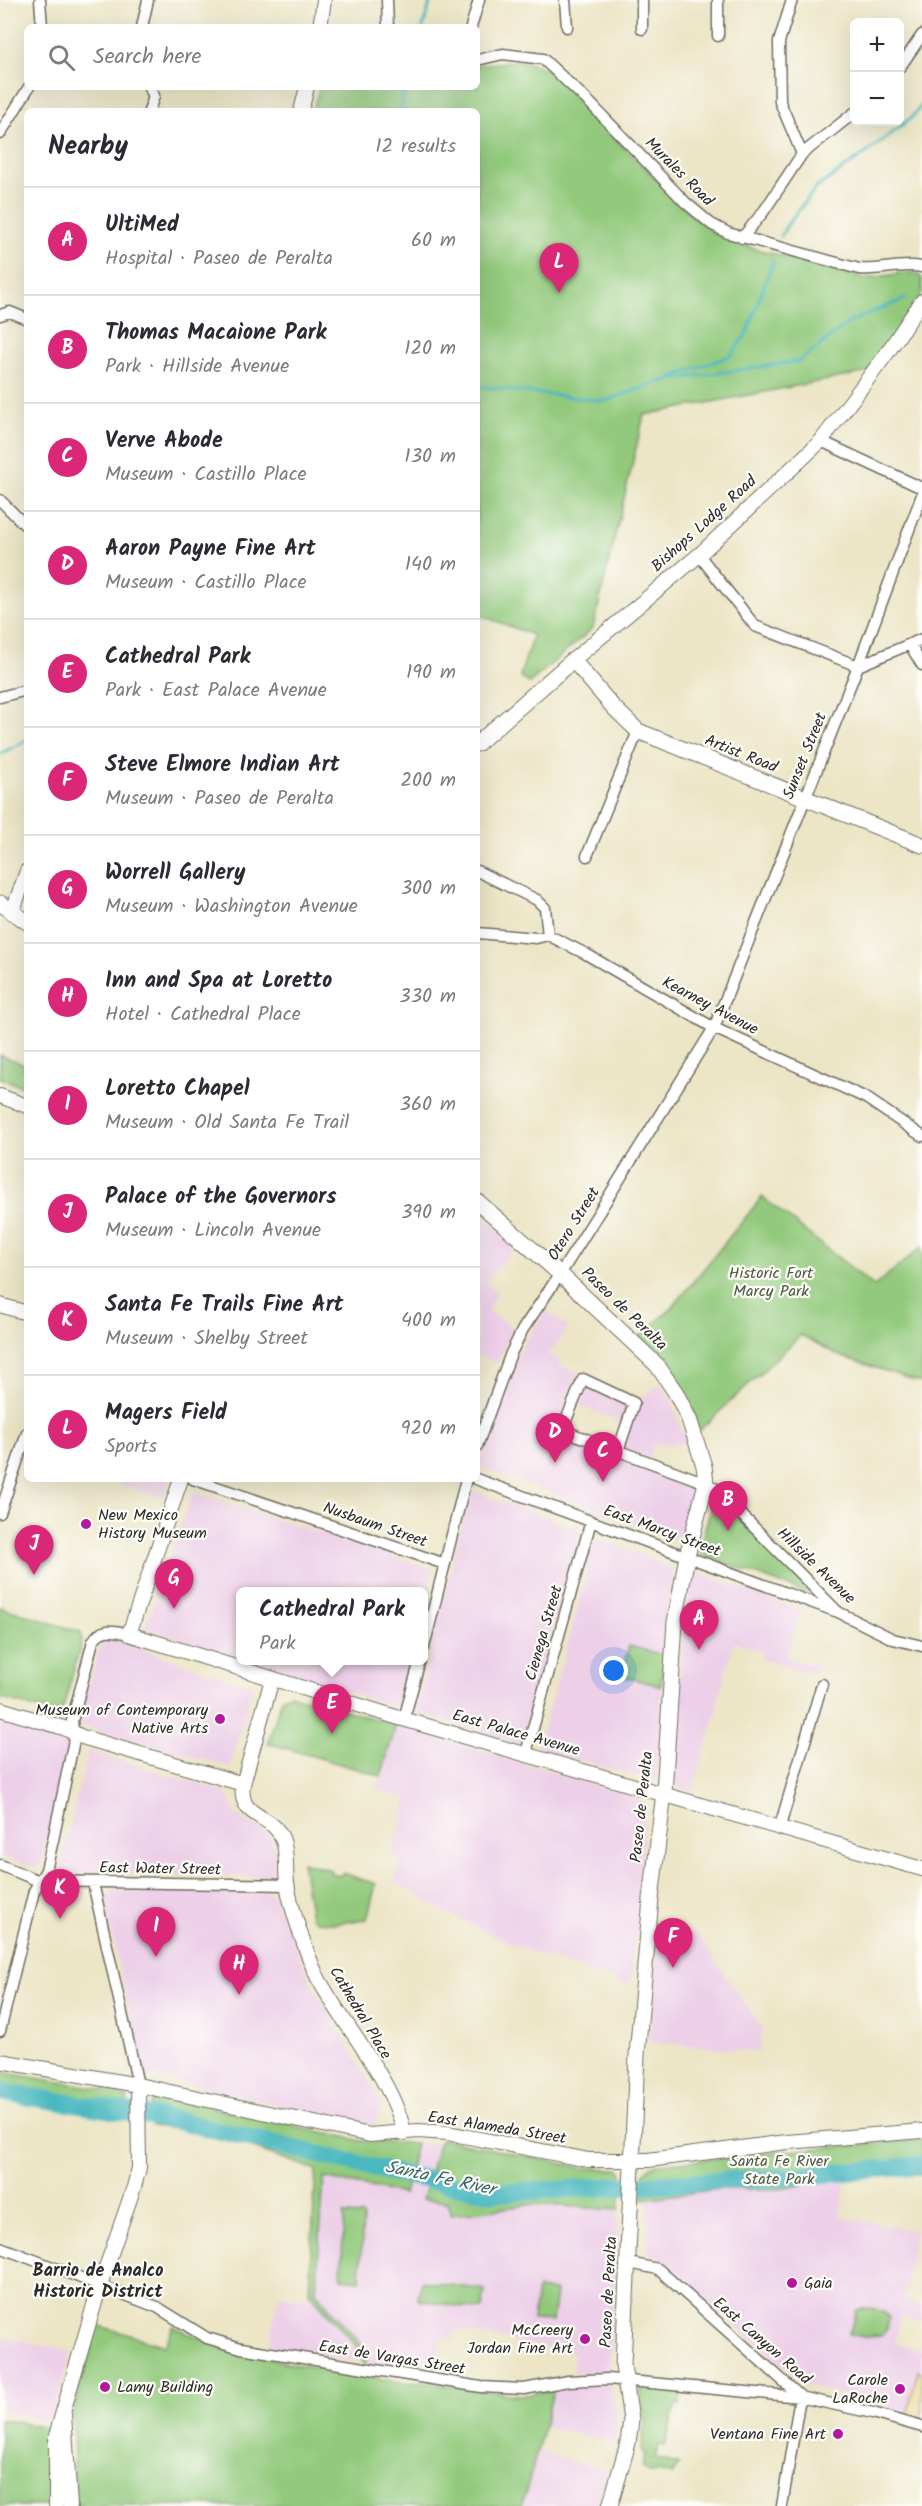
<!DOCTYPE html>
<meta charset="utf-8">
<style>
:root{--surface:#fff;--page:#f7f7f7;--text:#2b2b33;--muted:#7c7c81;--line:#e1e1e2;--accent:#db2777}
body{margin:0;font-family:Kalam,sans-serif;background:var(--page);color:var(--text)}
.controls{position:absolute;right:18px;top:18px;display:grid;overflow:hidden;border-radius:9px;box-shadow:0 6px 24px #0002}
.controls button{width:54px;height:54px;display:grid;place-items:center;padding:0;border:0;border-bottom:2px solid var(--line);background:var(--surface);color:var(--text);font:30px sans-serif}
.you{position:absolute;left:614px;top:1671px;width:21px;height:21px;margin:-15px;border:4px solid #fff;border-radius:50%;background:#1a73e8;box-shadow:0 0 0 9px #1a73e833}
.badge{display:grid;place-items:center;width:39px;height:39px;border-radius:50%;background:var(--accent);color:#fff;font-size:20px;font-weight:700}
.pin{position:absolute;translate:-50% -50px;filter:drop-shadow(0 2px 3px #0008)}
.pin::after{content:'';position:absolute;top:32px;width:21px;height:18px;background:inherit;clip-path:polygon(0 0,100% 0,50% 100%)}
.popup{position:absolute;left:236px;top:1587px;width:192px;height:78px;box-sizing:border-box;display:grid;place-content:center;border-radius:9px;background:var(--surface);filter:drop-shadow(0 2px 4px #0005);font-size:20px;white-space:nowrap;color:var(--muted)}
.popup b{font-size:22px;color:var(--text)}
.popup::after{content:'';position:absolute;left:50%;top:100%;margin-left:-12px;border:12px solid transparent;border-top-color:var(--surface)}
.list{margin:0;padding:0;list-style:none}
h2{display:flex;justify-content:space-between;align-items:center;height:78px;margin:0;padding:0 24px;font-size:26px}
h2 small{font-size:20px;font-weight:400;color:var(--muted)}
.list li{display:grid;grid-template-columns:39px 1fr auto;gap:18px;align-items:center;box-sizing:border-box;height:108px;padding:0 24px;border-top:2px solid var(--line)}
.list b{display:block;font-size:22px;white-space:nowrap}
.list p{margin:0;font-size:20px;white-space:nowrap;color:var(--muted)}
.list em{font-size:20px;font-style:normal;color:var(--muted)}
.icon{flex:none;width:33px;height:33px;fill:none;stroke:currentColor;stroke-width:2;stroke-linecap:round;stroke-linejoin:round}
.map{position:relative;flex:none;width:922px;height:2506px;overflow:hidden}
.search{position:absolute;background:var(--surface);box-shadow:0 6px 24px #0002;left:24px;top:24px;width:456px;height:66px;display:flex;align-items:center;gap:15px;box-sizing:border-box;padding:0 21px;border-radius:9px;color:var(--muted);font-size:22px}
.panel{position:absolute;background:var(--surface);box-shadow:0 6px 24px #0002;left:24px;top:108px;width:456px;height:1374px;border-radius:9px}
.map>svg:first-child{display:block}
</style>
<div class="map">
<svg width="922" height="2506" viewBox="0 0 922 2506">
<rect width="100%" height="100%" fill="#fdfcf7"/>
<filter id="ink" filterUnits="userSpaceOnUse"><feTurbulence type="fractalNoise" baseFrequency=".0167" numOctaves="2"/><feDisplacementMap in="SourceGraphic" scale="12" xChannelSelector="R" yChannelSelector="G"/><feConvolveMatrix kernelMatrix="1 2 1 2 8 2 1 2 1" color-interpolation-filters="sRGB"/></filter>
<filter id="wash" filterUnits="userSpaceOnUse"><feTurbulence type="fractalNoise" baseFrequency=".008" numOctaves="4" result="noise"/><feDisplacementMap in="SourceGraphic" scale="24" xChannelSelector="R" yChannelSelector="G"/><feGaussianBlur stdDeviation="1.35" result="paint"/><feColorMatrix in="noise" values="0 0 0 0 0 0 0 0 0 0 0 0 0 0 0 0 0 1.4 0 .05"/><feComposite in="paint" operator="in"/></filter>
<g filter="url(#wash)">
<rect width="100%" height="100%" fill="#ece5c6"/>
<!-- built -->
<path fill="#edd0e8" d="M477,1212L517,1245L485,1283L497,1293L487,1310L515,1329L505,1345L498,1364L477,1355Z
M546,1310L568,1328L549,1355L560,1361L559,1365L578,1372L554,1433L696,1485L679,1540L477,1466L524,1342Z
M661,1384L671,1400L681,1430L688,1437L689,1443L655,1444L649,1459L622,1448L636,1402Z
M588,1385L631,1402L623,1423L580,1406Z
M105,1479H169L164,1498Z
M470,1490L581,1529L520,1743L416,1712Z
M192,1492L433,1569L424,1608V1592H240V1658L145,1628Z
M594,1537L674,1568L665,1631L657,1781L537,1749L578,1607Z
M693,1570L801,1611L786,1658L818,1666L816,1674L760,1659L762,1652L734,1642L717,1704L719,1705L692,1792L673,1786L683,1627Z
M103,1637L253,1686L230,1767L76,1724Z
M248,1661L410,1660V1661L398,1708Z
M0,1716L59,1732L70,1739L41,1864L36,1868L0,1856Z
M396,1725L640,1798L644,1811L638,1929L630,1961L632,1969L628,1985L522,1949L441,1910L415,1892L395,1883L401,1859L391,1855L408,1799L377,1789Z
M88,1751L225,1792L236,1815L261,1828L271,1839L274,1848V1877L59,1873Z
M114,1891H267L274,1896L310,1981L382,2104L374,2126L148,2075L142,2068L104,1898L106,1894Z
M659,1930L696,1933L762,2028L759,2052L649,2042Z
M416,2143L438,2144L422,2199L619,2210L609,2374H573L574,2353L455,2330L454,2339L441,2338L435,2374L366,2363L367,2351L316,2292L324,2178L404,2193Z
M847,2175L840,2217L915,2230L903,2300L922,2305V2322L901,2315L895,2343L922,2350V2372L918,2371L907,2414L806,2385L698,2296L657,2257L647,2252V2198L721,2189H781Z
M309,2292L357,2347L363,2363L269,2347L279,2295L307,2299Z
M0,2336L72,2351L51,2422L0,2410Z
M610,2384L617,2422L615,2439L613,2442L543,2427L554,2389L568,2385Z
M537,2451L607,2471L595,2506H522Z"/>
<!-- green -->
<path fill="#92c97b" stroke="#5e7a53" stroke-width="1.5" d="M517,61C547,64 564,81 580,104L692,215L714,233L729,240L756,249L864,278C881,280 910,265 922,278V294L869,372L644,415L593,628L529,683L520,676L533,635L477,614V111H312L320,87H477V65Z
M0,1055L25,1065L23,1069L27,1071L21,1086L0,1078Z
M762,1197L874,1286L922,1247V1383L840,1356L801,1335L700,1430C688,1392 666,1364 639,1337L672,1308Z
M715,1494L812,1591L811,1595L701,1554L699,1549Z
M0,1607L81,1632L82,1641L63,1708L60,1712L53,1713L0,1698Z
M629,1646L664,1655L661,1686L621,1676Z
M289,1694L396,1725L381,1776L268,1743L282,1697Z
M302,1862L331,1870L330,1873L340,1876L342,1873L376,1884L367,1919C352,1920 322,1929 311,1917Z
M0,2072L114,2091L127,2097V2119L0,2096Z
M169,2098L367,2142L416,2143L404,2194L324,2178L316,2292L367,2351L366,2363H363L357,2347L309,2292L316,2170L211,2133L152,2126L151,2104L154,2099Z
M442,2139L584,2168L619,2169L622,2174L619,2210L534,2204L451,2215L447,2202L422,2199L438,2144Z
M922,2140V2174L853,2175L781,2189H721L643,2199L644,2173L650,2167L658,2164L842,2146Z
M344,2215L363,2216L360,2280L341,2278Z
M421,2281L485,2290L482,2310L418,2300Z
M537,2289L556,2291L552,2321L533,2320Z
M870,2308L885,2312L889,2318L887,2329L881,2336L864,2337L849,2334L857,2310Z
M97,2325L165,2346L173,2326L210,2343L284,2362L401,2382L431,2383L515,2395H527L554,2389L522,2506H75L73,2411Z
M640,2386L681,2389L680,2405L676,2404L665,2446L659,2445L655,2458L679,2465L672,2475L659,2471L649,2472L642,2466L645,2455L641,2450L645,2422Z
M0,2419L54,2429L49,2506H0Z"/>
<!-- sand -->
<path fill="#eeda9e" stroke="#8c8264" stroke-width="1.5" d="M918,2371L922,2372V2419L907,2414Z"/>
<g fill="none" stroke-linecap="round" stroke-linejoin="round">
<!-- stream -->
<path stroke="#49b8c0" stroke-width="3" d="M423,27L431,0
M400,111L406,87
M781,236L787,225L816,188L869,151L911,118L922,105
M670,378L730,356L747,333L773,261
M477,386L605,401L662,381L800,361L851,321L905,299
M0,754L27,740"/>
<!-- river -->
<path stroke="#49b8c0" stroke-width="18" d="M0,2092L175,2120L391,2172L494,2193L791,2177L922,2165"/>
</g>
</g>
<g filter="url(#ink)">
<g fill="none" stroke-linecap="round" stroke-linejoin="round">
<!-- minor casing -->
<g stroke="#6f6c61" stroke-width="13">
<path id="minor" d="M40,0L42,27
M387,0L388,27
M565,0L567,27
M792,0L779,42L780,102L802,154
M142,27L148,0
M471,27L479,0
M642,29V0
M718,36V0
M477,60L503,54L543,59L590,103L685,202L711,224L728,233L859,269C880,271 901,263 922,267
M900,67L922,35
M149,87L154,96L149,111
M0,134L29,87
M742,238L764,211L802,154L854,113
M0,315L10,312L27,319
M821,441L922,488
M0,500L27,527
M699,555L755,626L858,666L922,639
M910,645L922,665
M0,697L27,690
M587,856L638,731
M477,871L537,900L545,908L548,935
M477,933L536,938L548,935L586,954L714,1028L866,1098L922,1136
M477,1446L511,1353L523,1329L564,1268L714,1028L858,666L922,495
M618,1451L634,1403L583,1379L562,1430L706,1483L716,1489L838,1612L893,1639L922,1646
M193,1479L445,1564
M476,1479L835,1611
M0,1513L27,1433
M424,1647L466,1479
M404,1719L420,1660
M526,1753L591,1521
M780,1826L822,1684
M0,1865L39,1881L288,1885
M93,1883L138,2085
M0,2031L34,1891L46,1870L53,1840L74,1740L72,1721L93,1641C102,1626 115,1631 129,1634
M0,2247L157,2307L207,2338L241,2348L481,2387L524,2389L568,2381L608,2379L800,2397L873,2413L922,2427
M629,2263L658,2269L800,2396
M782,2506L800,2397"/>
</g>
<!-- tertiary casing -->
<g stroke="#6f6c61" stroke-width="16">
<path id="tertiary" d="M320,27L324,0
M301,111L307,87
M573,660L699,555L821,441L885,356L922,301
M12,913L27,871
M0,1096L27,1106
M0,1305L27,1313
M181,1479L129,1634L396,1717L922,1869
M272,1679L243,1784C238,1820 271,1812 282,1838C288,1852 285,1869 287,1883C290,1906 308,1958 318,1978C343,2025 395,2083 404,2133
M0,1709L64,1728L82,1737L243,1784
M0,2061L138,2085L370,2135L418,2131L448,2133L589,2160H648L787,2142L922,2131
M64,2414L70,2506
M56,2506V2436L100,2285L134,2187L139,2168L138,2085"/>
</g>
<!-- secondary casing -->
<g stroke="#6f6c61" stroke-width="17">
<path id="secondary" d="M477,744L573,660L613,707L638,731L922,845
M0,903L27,922
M477,1201L560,1274L657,1365L676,1393L689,1419L704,1466L706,1483L687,1556L675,1622L664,1793L651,1899L637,2055L623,2365L631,2420L628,2443L610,2506"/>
</g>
<!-- minor -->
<use href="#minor" stroke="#fff" stroke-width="10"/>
<!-- tertiary -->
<use href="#tertiary" stroke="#fff" stroke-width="14"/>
<!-- secondary -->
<use href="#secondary" stroke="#fff" stroke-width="15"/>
</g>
</g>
<!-- markers -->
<g fill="#b5179e" stroke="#fdfcf7" stroke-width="2">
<circle cx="86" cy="1524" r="6"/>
<circle cx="220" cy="1719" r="6"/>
<circle cx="792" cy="2283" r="6"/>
<circle cx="585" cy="2339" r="6"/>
<circle cx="105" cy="2387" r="6"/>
<circle cx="900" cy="2389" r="6"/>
<circle cx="838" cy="2434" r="6"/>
</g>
<g text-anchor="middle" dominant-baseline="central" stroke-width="4.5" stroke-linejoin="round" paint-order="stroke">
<!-- street labels -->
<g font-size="16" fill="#2b2b2b" stroke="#fdfcf7">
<text transform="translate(679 172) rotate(45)">Murales Road</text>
<text transform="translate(704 524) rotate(-42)">Bishops Lodge Road</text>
<text transform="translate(741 754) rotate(22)">Artist Road</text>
<text transform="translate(805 756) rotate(-68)">Sunset Street</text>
<text transform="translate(710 1006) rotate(28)">Kearney Avenue</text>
<text transform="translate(574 1224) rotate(-58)">Otero Street</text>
<text transform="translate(624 1309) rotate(44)">Paseo de Peralta</text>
<text transform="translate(375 1525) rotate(19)">Nusbaum Street</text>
<text transform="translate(662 1531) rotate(20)">East Marcy Street</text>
<text transform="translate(816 1566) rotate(44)">Hillside Avenue</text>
<text transform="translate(544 1633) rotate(-74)">Cienega Street</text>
<text transform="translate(516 1733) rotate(16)">East Palace Avenue</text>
<text transform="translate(642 1807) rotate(-84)">Paseo de Peralta</text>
<text transform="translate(160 1869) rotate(1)">East Water Street</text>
<text transform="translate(360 2013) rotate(59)">Cathedral Place</text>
<text transform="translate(497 2128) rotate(9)">East Alameda Street</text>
<text transform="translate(609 2292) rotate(-87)">Paseo de Peralta</text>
<text transform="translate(762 2341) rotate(41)">East Canyon Road</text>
<text transform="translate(392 2358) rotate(9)">East de Vargas Street</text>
</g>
<!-- park labels -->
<g font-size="16" fill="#4a5a43" stroke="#fdfcf7">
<text x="771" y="1273">Historic Fort<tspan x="771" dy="18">Marcy Park</tspan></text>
<text x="779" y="2161">Santa Fe River<tspan x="779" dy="18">State Park</tspan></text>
</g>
<!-- poi labels -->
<g font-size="16" fill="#2b2b2b" stroke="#fdfcf7" text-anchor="end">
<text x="98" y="1515" text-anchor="start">New Mexico<tspan x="98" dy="18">History Museum</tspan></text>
<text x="208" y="1710">Museum of Contemporary<tspan x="208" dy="18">Native Arts</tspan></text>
<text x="804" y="2283" text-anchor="start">Gaia</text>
<text x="573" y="2330">McCreery<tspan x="573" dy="18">Jordan Fine Art</tspan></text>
<text x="888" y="2380">Carole<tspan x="888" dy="18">LaRoche</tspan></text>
<text x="117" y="2387" text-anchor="start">Lamy Building</text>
<text x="826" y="2434">Ventana Fine Art</text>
</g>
<!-- water labels -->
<g font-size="18" font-style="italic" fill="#376367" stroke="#fdfcf7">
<text transform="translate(440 2179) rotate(12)">Santa Fe River</text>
</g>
<!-- neighbourhood labels -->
<g font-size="18" font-weight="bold" fill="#2b2b2b" stroke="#fdfcf7">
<text x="98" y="2271">Barrio de Analco<tspan x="98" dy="21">Historic District</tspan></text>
</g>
</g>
</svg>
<div class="controls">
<button>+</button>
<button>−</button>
</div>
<div class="you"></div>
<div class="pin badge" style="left:699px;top:1650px">A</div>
<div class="pin badge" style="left:728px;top:1531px">B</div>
<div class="pin badge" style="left:603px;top:1482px">C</div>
<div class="pin badge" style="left:555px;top:1463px">D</div>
<div class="pin badge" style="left:332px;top:1734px">E</div>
<div class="popup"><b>Cathedral Park</b>Park</div>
<div class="pin badge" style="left:673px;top:1968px">F</div>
<div class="pin badge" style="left:174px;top:1609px">G</div>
<div class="pin badge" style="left:239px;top:1995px">H</div>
<div class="pin badge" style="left:156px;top:1957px">I</div>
<div class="pin badge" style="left:34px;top:1575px">J</div>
<div class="pin badge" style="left:60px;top:1919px">K</div>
<div class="pin badge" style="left:559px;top:293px">L</div>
<div class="search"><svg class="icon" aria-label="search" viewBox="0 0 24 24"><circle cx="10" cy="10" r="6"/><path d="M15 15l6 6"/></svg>Search here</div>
<section class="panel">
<h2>Nearby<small>12 results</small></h2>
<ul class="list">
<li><span class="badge">A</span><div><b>UltiMed</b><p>Hospital · Paseo de Peralta</p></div><em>60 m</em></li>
<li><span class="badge">B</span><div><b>Thomas Macaione Park</b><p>Park · Hillside Avenue</p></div><em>120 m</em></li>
<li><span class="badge">C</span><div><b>Verve Abode</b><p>Museum · Castillo Place</p></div><em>130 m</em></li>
<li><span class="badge">D</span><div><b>Aaron Payne Fine Art</b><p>Museum · Castillo Place</p></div><em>140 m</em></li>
<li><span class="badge">E</span><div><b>Cathedral Park</b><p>Park · East Palace Avenue</p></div><em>190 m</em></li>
<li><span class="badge">F</span><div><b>Steve Elmore Indian Art</b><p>Museum · Paseo de Peralta</p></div><em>200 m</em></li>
<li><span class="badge">G</span><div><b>Worrell Gallery</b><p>Museum · Washington Avenue</p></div><em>300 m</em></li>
<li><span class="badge">H</span><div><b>Inn and Spa at Loretto</b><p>Hotel · Cathedral Place</p></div><em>330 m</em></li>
<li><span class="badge">I</span><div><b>Loretto Chapel</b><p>Museum · Old Santa Fe Trail</p></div><em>360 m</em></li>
<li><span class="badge">J</span><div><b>Palace of the Governors</b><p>Museum · Lincoln Avenue</p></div><em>390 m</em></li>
<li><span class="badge">K</span><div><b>Santa Fe Trails Fine Art</b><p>Museum · Shelby Street</p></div><em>400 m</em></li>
<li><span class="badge">L</span><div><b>Magers Field</b><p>Sports</p></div><em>920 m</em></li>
</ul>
</section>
</div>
